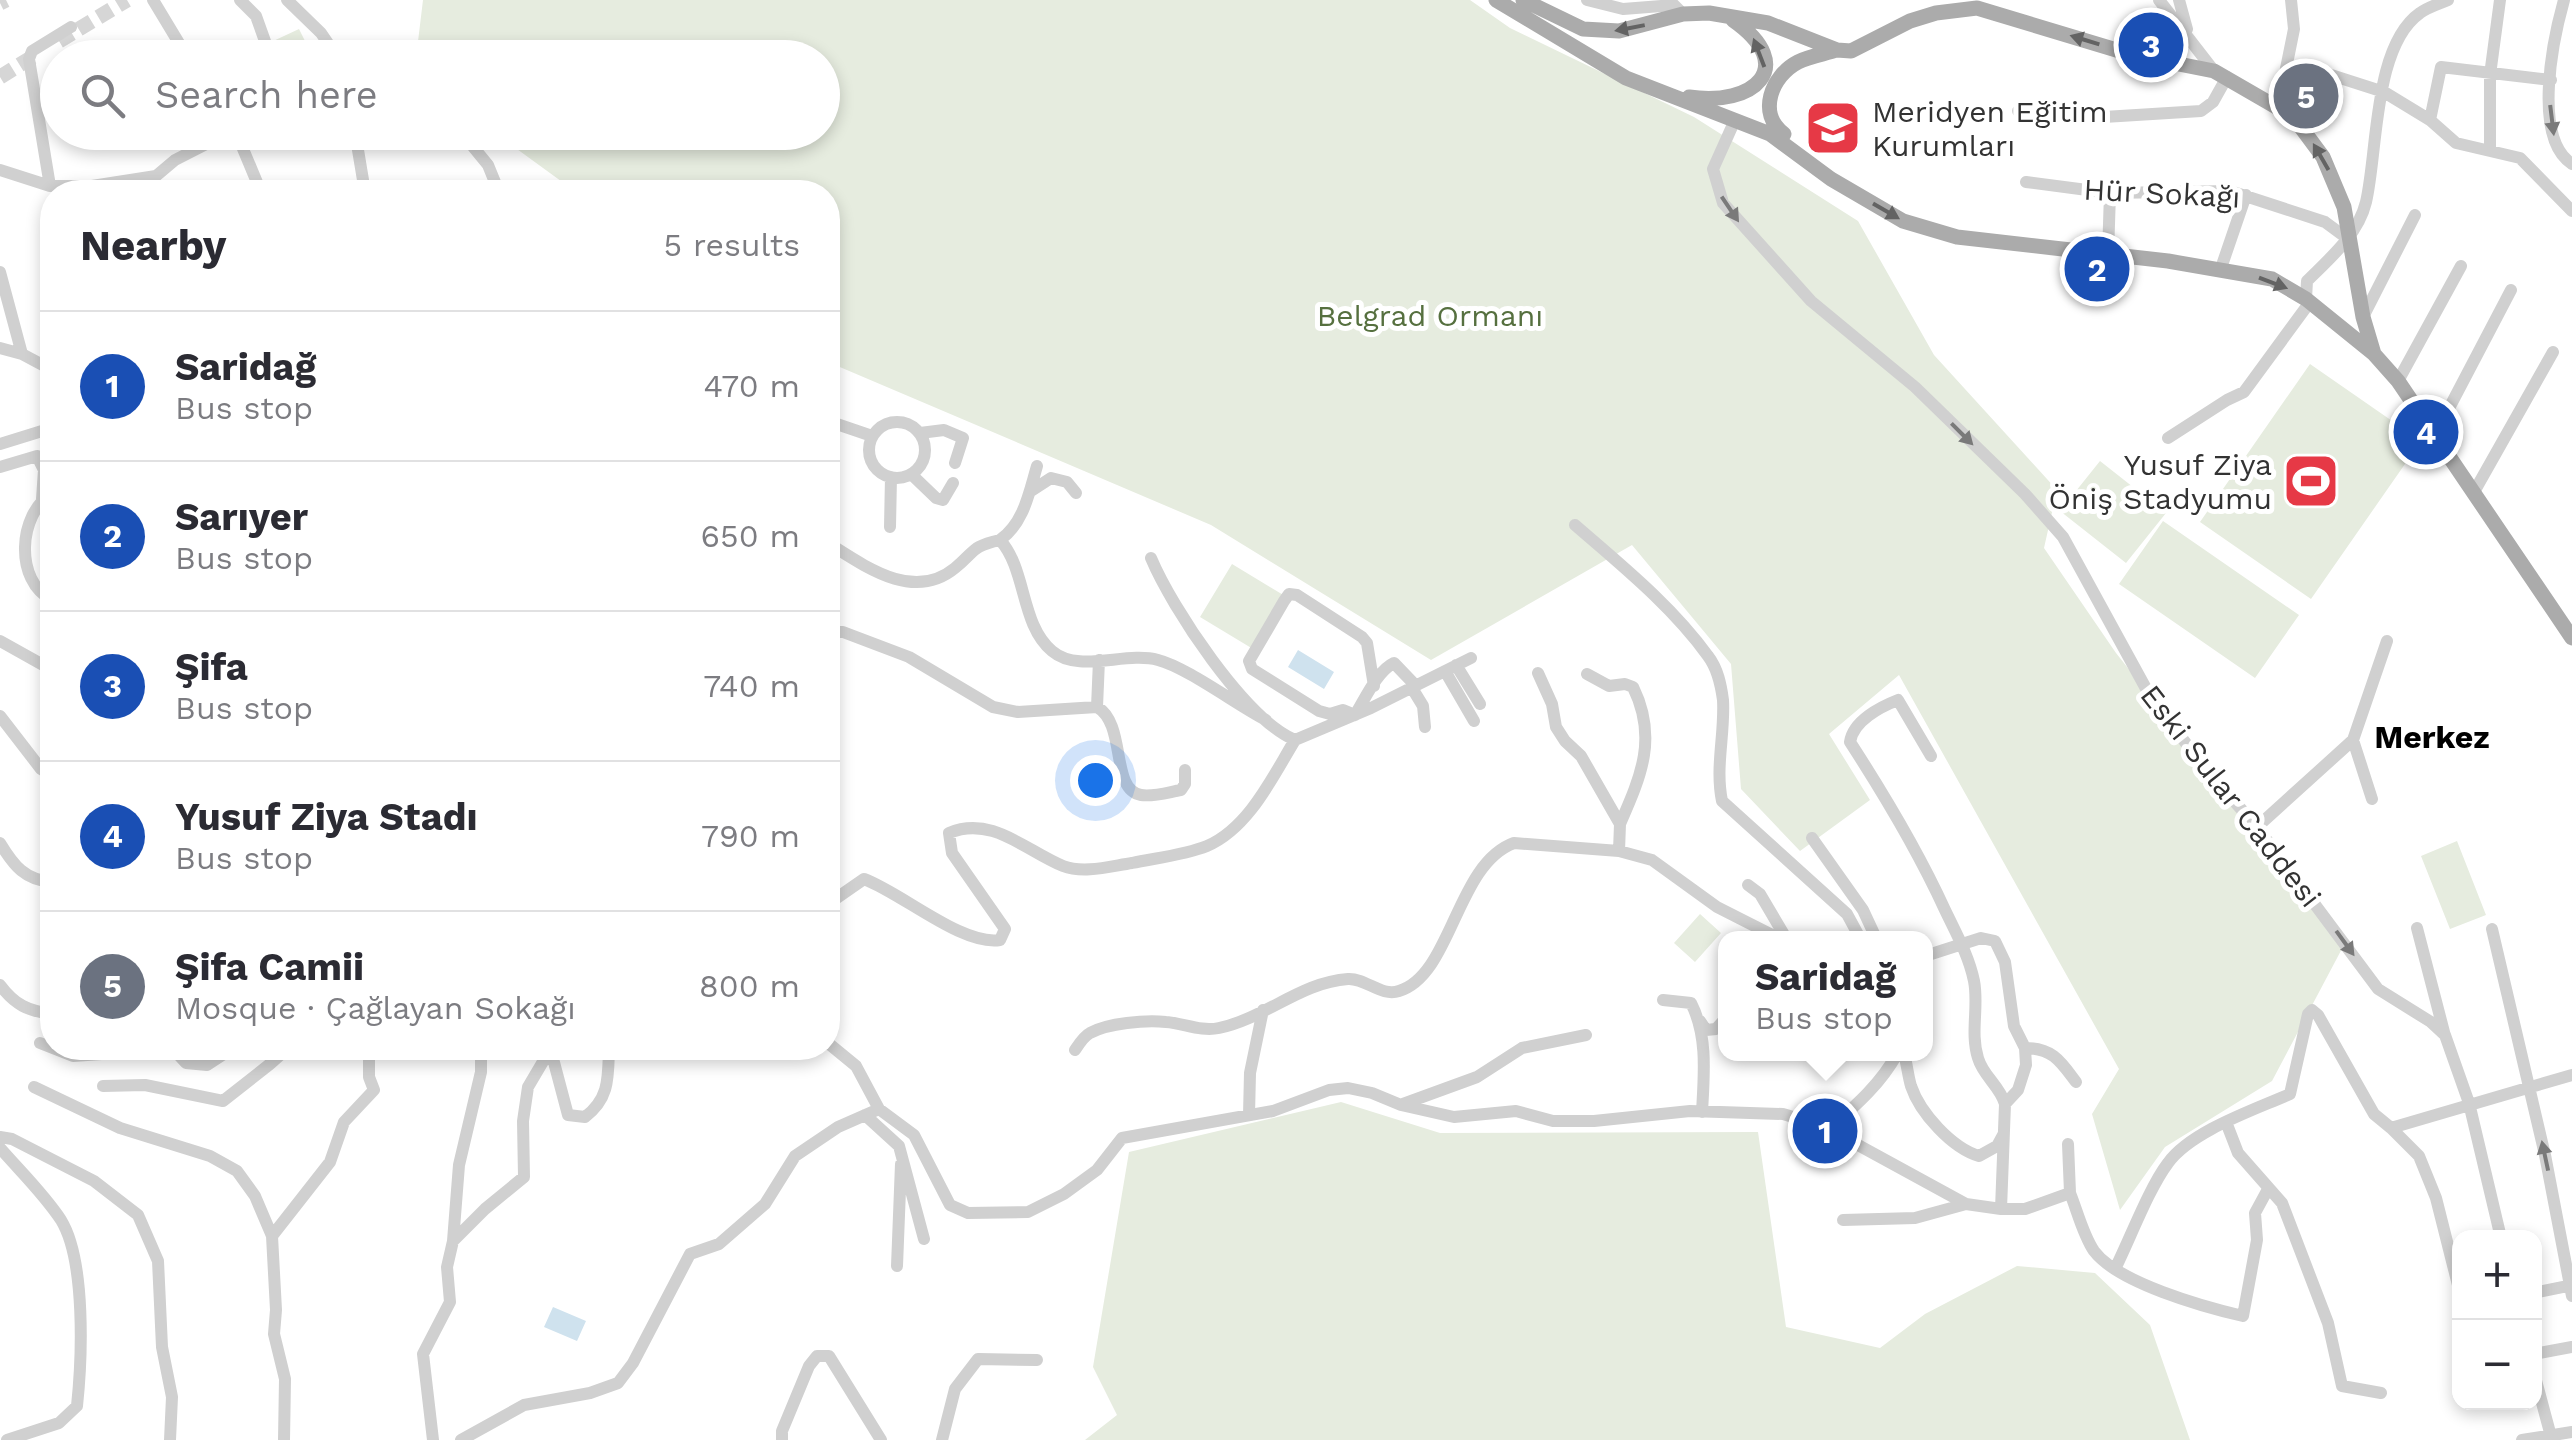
<!DOCTYPE html>
<meta charset="utf-8">
<style>
:root{--surface:#fff;--page:#f7f7f7;--text:#2b2b33;--muted:#7c7c81;--line:#e1e1e2;--accent:#e63946}
body{margin:0;font-family:"Work Sans",sans-serif;background:var(--page);color:var(--text)}
.controls{position:absolute;right:30px;bottom:30px;display:grid;overflow:hidden;border-radius:20px;box-shadow:0 5px 15px #0003}
.controls button{width:90px;height:90px;display:grid;place-items:center;padding:0;border:0;border-bottom:2px solid var(--line);background:var(--surface);color:var(--text);font:50px sans-serif}
.you{position:absolute;left:1095px;top:780px;width:35px;height:35px;margin:-25px;border:8px solid #fff;border-radius:50%;background:#1a73e8;box-shadow:0 0 0 15px #1a73e833}
.badge{display:grid;place-items:center;width:65px;height:65px;border-radius:50%;background:var(--accent);color:#fff;font-size:32px;font-weight:700}
.pin{position:absolute;translate:-50% -50%;border:5px solid #fff;box-shadow:0 2px 10px #0006}
.popup{position:absolute;left:1718px;top:931px;width:215px;height:130px;box-sizing:border-box;display:grid;place-content:center;border-radius:20px;background:var(--surface);filter:drop-shadow(0 2px 8px #0005);font-size:32px;white-space:nowrap;color:var(--muted)}
.popup b{font-size:38px;color:var(--text)}
.popup::after{content:'';position:absolute;left:50%;top:100%;margin-left:-20px;border:20px solid transparent;border-top-color:var(--surface)}
.list{margin:0;padding:0;list-style:none}
h2{display:flex;justify-content:space-between;align-items:center;height:130px;margin:0;padding:0 40px;font-size:42px}
h2 small{font-size:32px;font-weight:400;color:var(--muted)}
.list li{display:grid;grid-template-columns:65px 1fr auto;gap:30px;align-items:center;box-sizing:border-box;height:150px;padding:0 40px;border-top:2px solid var(--line)}
.list b{display:block;font-size:38px;white-space:nowrap}
.list p{margin:0;font-size:32px;white-space:nowrap;color:var(--muted)}
.list em{font-size:32px;font-style:normal;color:var(--muted)}
.icon{flex:none;width:55px;height:55px;fill:none;stroke:currentColor;stroke-width:2;stroke-linecap:round;stroke-linejoin:round}
.map{position:relative;flex:none;width:2572px;height:1440px;overflow:hidden}
.search{position:absolute;background:var(--surface);box-shadow:0 5px 15px #0003;left:40px;top:40px;width:800px;height:110px;display:flex;align-items:center;gap:25px;box-sizing:border-box;padding:0 35px;border-radius:55px;color:var(--muted);font-size:38px}
.panel{position:absolute;background:var(--surface);box-shadow:0 5px 15px #0003;left:40px;top:180px;width:800px;height:880px;border-radius:40px}
.map>svg:first-child{display:block}
</style>
<div class="map">
<svg width="2572" height="1440" viewBox="0 0 2572 1440">
<rect width="100%" height="100%" fill="#fff"/>
<!-- green -->
<path fill="#e6ecdf" d="M423,0H1470L1510,28L1694,117L1858,221L1934,355L2057,490L2044,548L2116,653L2345,943L2272,1081L2165,1147L2120,1210L2092,1114L2119,1069L1899,675L1829,734L1870,800L1800,851L1741,789L1731,664L1632,545L1431,660L1211,525L828,362V192H576L495,133L822,132V58H416Z
M299,29L313,57H276L269,43Z
M2310,364L2421,441L2311,599L2200,522Z
M2100,461L2166,513L2126,563L2060,511Z
M2163,521L2299,615L2255,678L2119,584Z
M1232,564L1285,596L1253,649L1200,617Z
M2457,841L2486,915L2450,929L2421,856Z
M1700,914L1721,933L1695,962L1674,943Z
M1341,1102L1440,1133L1758,1132L1786,1327L1880,1348L1925,1314L2017,1266L2095,1273L2150,1325L2190,1440H1085L1117,1415L1093,1367L1129,1152Z"/>
<!-- water -->
<path fill="#cfe2ee" d="M1298,650L1334,672L1324,689L1288,667Z
M553,1307L586,1321L577,1341L544,1327Z"/>
<g fill="none" stroke-linecap="round" stroke-linejoin="round">
<!-- major-tunnel -->
<path stroke="#d6d6d6" stroke-width="15" stroke-dasharray="15 8" stroke-linecap="butt" d="M0,3L6,0
M59,41L127,0
M0,77L39,53"/>
<!-- minor -->
<path stroke="#d0d0d0" stroke-width="12" d="M153,0L188,58
M240,0L256,16L271,58
M287,0L321,33L338,58
M1587,0L1623,9L1674,5L1683,14
M2159,0L2214,71
M2179,0L2187,29
M2564,0C2553,39 2532,138 2572,164
M2286,68L2303,66L2384,92L2430,120L2456,143L2520,158L2572,211
M2278,108L2294,29L2291,0
M2018,111L2104,117L2201,111L2213,102L2227,77
M1735,120L1713,169L1723,203L1811,301L1915,387L2025,494L2063,537L2149,694L2203,766L2257,827L2378,989L2431,1022L2445,1035L2469,1103L2501,1238
M2430,120L2441,67L2551,80
M236,132L261,192
M355,132L365,192
M461,132L488,165L499,192
M2490,151V75L2500,0
M0,170L50,186H92L156,176L175,160L220,137L235,132
M2026,182L2110,193L2230,191L2325,222L2348,239
M50,186L29,59L32,51L71,27
M2108,255L2110,193
M2220,271L2246,195
M0,272L22,354L52,370
M2306,299L2307,281C2330,258 2358,235 2366,202C2378,151 2373,46 2420,13C2428,7 2439,4 2448,0
M2363,317L2415,215
M0,348L22,354
M2398,381L2461,266
M828,421L872,436
M869 450a28 28 0 1 1 56 0a28 28 0 1 1-56 0Z
M920,433L944,430L963,438L955,463
M2435,435L2511,290
M2168,438L2227,400L2244,392L2310,302
M0,444L42,431L52,440
M0,467L37,456L44,470L42,499
M911,474L936,498L943,500L953,483
M1031,491L1051,478L1067,482L1076,493
M2474,492L2553,352
M52,493C18,514 14,581 52,600
M1575,525C1621,565 1672,606 1708,656C1718,669 1721,685 1723,700C1725,734 1715,767 1722,801L1847,914L1860,938
M890,527L891,477
M1000,540C1024,523 1029,493 1037,466
M828,543C866,567 914,602 955,568C977,550 970,547 1000,540C1027,570 1020,624 1052,651C1079,674 1125,651 1158,660C1186,667 1237,705 1266,720
M1151,558C1172,608 1245,719 1295,740L1371,708L1471,658
M828,632H843L909,657L993,707L1018,712L1097,707C1127,724 1110,790 1141,795C1154,797 1169,792 1181,790L1185,784V770
M0,641L52,670
M1456,665L1480,704
M1445,671L1474,721
M1538,673L1552,704L1556,727L1565,741L1581,756L1620,824L1619,851
M1587,674L1609,686L1625,684L1633,687C1658,738 1641,776 1620,824
M1374,686L1367,643L1362,637L1297,595L1289,594L1284,601L1249,661L1252,669L1319,711L1330,714L1343,710L1355,715C1365,699 1377,671 1394,663L1416,686
M1412,688L1423,706L1425,727
M1097,707L1099,660
M0,716L41,769L52,776
M2353,740L2372,799
M1931,756L1898,700C1880,707 1853,721 1850,742C1885,796 1918,851 1945,910C1956,933 1969,956 1974,981C1979,1006 1970,1033 1978,1058C1983,1076 2000,1086 2005,1104L2001,1209
M2257,827L2353,740L2387,641
M1812,838L1863,910L1876,938
M0,843C14,866 25,880 52,882
M1748,885L1760,894L1786,938
M828,904L864,879C902,893 962,946 1000,940L1005,929L952,853L949,833C992,815 1026,851 1063,866C1084,874 1111,866 1132,863C1156,858 1185,855 1207,846C1249,828 1273,776 1295,740
M2417,928L2444,1032
M2492,929L2545,1155L2572,1296
M1925,956L1981,938L1995,941L2005,962L2014,1026L2025,1048L2026,1065L2018,1090L2005,1104
M0,985C15,1005 28,1011 52,1014
M1663,1000L1691,1003C1708,1036 1704,1075 1702,1112
M1700,1021L1706,1030L1716,1029L1725,1019
M40,1043L73,1056L173,1049
M828,1043L856,1066L879,1109L914,1135L950,1205L968,1213L1028,1212L1064,1194L1097,1170L1122,1138L1273,1111L1329,1090L1348,1088L1372,1093L1401,1105L1454,1117L1516,1111L1553,1121H1594L1690,1111L1783,1114L1813,1123L1858,1145L1966,1204L2001,1209H2025L2070,1193C2077,1210 2083,1235 2094,1251C2118,1283 2204,1307 2243,1316L2257,1240L2255,1213L2268,1189
M175,1048L173,1049L186,1063L207,1065L233,1048
M275,1048L270,1064L288,1048
M2025,1048C2053,1048 2061,1062 2076,1082
M1075,1050C1079,1044 1084,1036 1090,1033C1108,1023 1145,1020 1166,1022C1183,1023 1201,1032 1219,1028C1264,1019 1301,982 1348,979C1366,978 1381,997 1399,991C1452,975 1456,864 1514,843L1619,851L1652,860L1717,907L1778,938
M551,1051L568,1115L585,1117C610,1098 608,1077 609,1048
M1904,1054C1907,1064 1908,1076 1911,1086C1920,1113 1952,1148 1979,1156L1997,1146L2003,1135
M103,1086L145,1085L223,1101L270,1064
M34,1087L120,1128L210,1156L237,1171L255,1196L272,1236
M1403,1104L1477,1077L1522,1048L1586,1035
M865,1115L899,1146L924,1239
M1249,1115L1250,1073L1263,1010
M2226,1122L2238,1153L2282,1203L2328,1323L2342,1386L2381,1393
M1828,1130C1854,1107 1880,1085 1897,1054
M0,1137L12,1139L94,1181L138,1215L158,1261L162,1347L172,1397L170,1440
M2068,1144L2070,1193
M0,1148C20,1171 44,1194 61,1220C86,1261 82,1359 77,1406L59,1423L7,1440
M1843,1220L1915,1218L1966,1204
M453,1241L459,1165L481,1072V1048
M897,1266L901,1164
M2115,1269C2130,1239 2149,1188 2168,1163C2191,1131 2254,1110 2290,1094L2308,1014L2312,1010L2318,1015L2374,1114L2391,1128
M2460,1293L2436,1198L2419,1156L2391,1128L2572,1075
M2534,1293L2572,1285
M2534,1354L2572,1347
M2534,1373L2552,1440
M284,1440L285,1379L274,1334L276,1310L272,1236L330,1162L344,1122L374,1090L369,1077V1048
M433,1440L423,1354L450,1302L447,1267L453,1241L485,1209L524,1177L523,1121L528,1087L551,1048
M461,1440L524,1405L590,1393L618,1383L633,1363L690,1254L719,1244L765,1204L795,1156L838,1127L879,1109
M782,1440V1431L809,1366L817,1356H829L881,1440
M942,1440L955,1389L978,1359L1037,1360
M2522,1440L2572,1432"/>
<!-- major -->
<path stroke="#ababab" stroke-width="15" d="M1496,0L1626,78L1770,134L1831,179L1903,221L1957,237L2168,261L2272,279L2306,299L2374,354
M1523,0L1583,29L1619,31L1683,14L1709,13L1768,23L1837,50L1851,51L1910,21L1936,13L1977,8L2133,55L2214,71L2278,108L2300,126L2323,157L2344,207L2363,317L2374,354L2398,381L2572,638
M1689,97C1753,107 1800,67 1733,20
M1784,134C1757,114 1771,76 1798,62C1810,56 1825,54 1837,50"/>
</g>
<!-- one-way arrows -->
<defs><path id="oneway-solid" d="M-6-.8H1V-3.2L6.5 0L1 3.2V.8H-6Z" transform="scale(2.5)"/></defs>
<g fill="#636363">
<use href="#oneway-solid" transform="translate(1630 28) rotate(169)"/>
<use href="#oneway-solid" transform="translate(2085 40) rotate(-163)"/>
<use href="#oneway-solid" transform="translate(1759 53) rotate(-111)"/>
<use href="#oneway-solid" transform="translate(2321 157) rotate(-120)"/>
<use href="#oneway-solid" transform="translate(1886 211) rotate(30)"/>
<use href="#oneway-solid" transform="translate(2273 283) rotate(21)"/>
</g>
<g fill="#7a7a7a">
<use href="#oneway-solid" transform="translate(2552 120) rotate(83)"/>
<use href="#oneway-solid" transform="translate(1730 209) rotate(56)"/>
<use href="#oneway-solid" transform="translate(1962 434) rotate(45)"/>
<use href="#oneway-solid" transform="translate(2345 943) rotate(54)"/>
<use href="#oneway-solid" transform="translate(2545 1156) rotate(-102)"/>
</g>
<!-- icons -->
<defs>
<g id="school-square" transform="scale(2.875)"><rect x="-9" y="-9" width="18" height="18" rx="4" fill="#e63946" stroke="#fff"/><path d="M0-5L7-2L0 1L-7-2ZM-4 1L0 2.5L4 1V4Q0 6-4 4Z" fill="#fff"/></g>
<g id="stadium-square" transform="scale(2.875)"><rect x="-9" y="-9" width="18" height="18" rx="4" fill="#e63946" stroke="#fff"/><path d="M0-5a6.5 5 0 1 0 0 10a6.5 5 0 1 0 0-10ZM-3.5-1.8h7v3.6h-7Z" fill="#fff"/></g>
</defs>
<g fill-rule="evenodd">
<use href="#school-square" x="1833" y="128"/>
<use href="#stadium-square" x="2311" y="481"/>
</g>
<g text-anchor="middle" dominant-baseline="central" stroke-width="10" stroke-linejoin="round" paint-order="stroke">
<!-- poi labels -->
<g font-size="30" fill="#333" stroke="#fff" text-anchor="start">
<text x="1872" y="111">Meridyen Eğitim<tspan x="1872" dy="34">Kurumları</tspan></text>
<text x="2272" y="464" text-anchor="end">Yusuf Ziya<tspan x="2272" dy="34">Öniş Stadyumu</tspan></text>
</g>
<!-- street labels -->
<g font-size="30" fill="#333" stroke="#fff">
<text transform="translate(2162 193) rotate(3)">Hür Sokağı</text>
<text transform="translate(2231 796) rotate(52)">Eski Sular Caddesi</text>
</g>
<!-- park labels -->
<g font-size="30" fill="#56703f" stroke="#fff">
<text x="1430" y="315">Belgrad Ormanı</text>
</g>
<!-- neighbourhood labels -->
<g font-size="32" font-weight="bold" fill="#000" stroke="#fff">
<text x="2432" y="737">Merkez</text>
</g>
</g>
</svg>
<div class="controls">
<button>+</button>
<button>−</button>
</div>
<div class="you"></div>
<div class="pin badge" style="left:1825px;top:1131px;background:#1a4fb4">1</div>
<div class="popup"><b>Saridağ</b>Bus stop</div>
<div class="pin badge" style="left:2097px;top:269px;background:#1a4fb4">2</div>
<div class="pin badge" style="left:2151px;top:45px;background:#1a4fb4">3</div>
<div class="pin badge" style="left:2426px;top:432px;background:#1a4fb4">4</div>
<div class="pin badge" style="left:2306px;top:96px;background:#6b7280">5</div>
<div class="search"><svg class="icon" aria-label="search" viewBox="0 0 24 24"><circle cx="10" cy="10" r="6"/><path d="M15 15l6 6"/></svg>Search here</div>
<section class="panel">
<h2>Nearby<small>5 results</small></h2>
<ul class="list">
<li><span class="badge" style="background:#1a4fb4">1</span><div><b>Saridağ</b><p>Bus stop</p></div><em>470 m</em></li>
<li><span class="badge" style="background:#1a4fb4">2</span><div><b>Sarıyer</b><p>Bus stop</p></div><em>650 m</em></li>
<li><span class="badge" style="background:#1a4fb4">3</span><div><b>Şifa</b><p>Bus stop</p></div><em>740 m</em></li>
<li><span class="badge" style="background:#1a4fb4">4</span><div><b>Yusuf Ziya Stadı</b><p>Bus stop</p></div><em>790 m</em></li>
<li><span class="badge" style="background:#6b7280">5</span><div><b>Şifa Camii</b><p>Mosque · Çağlayan Sokağı</p></div><em>800 m</em></li>
</ul>
</section>
</div>
